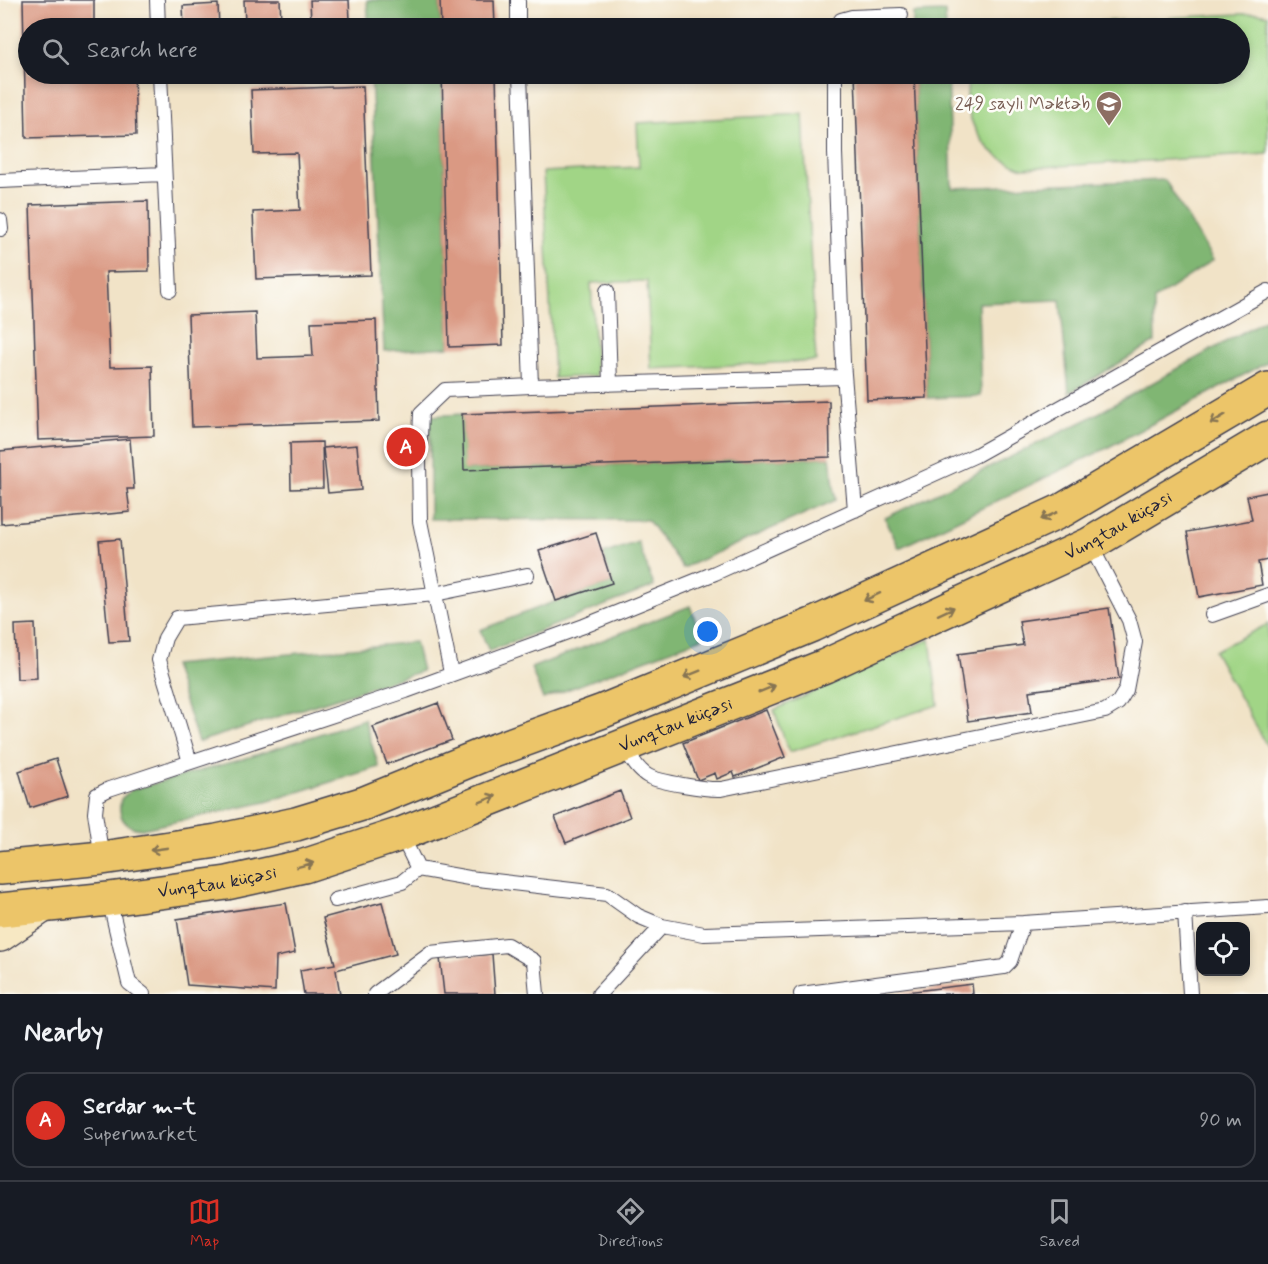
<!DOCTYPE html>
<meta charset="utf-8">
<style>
:root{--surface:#171b24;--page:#20242c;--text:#f1f3f6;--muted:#9ea1a6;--line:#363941;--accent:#d93025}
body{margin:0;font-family:Mynerve,sans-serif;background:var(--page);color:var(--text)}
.controls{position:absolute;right:18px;bottom:18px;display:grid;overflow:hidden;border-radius:12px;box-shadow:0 3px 9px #0003}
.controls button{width:54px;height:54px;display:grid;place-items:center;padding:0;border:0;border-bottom:2px solid var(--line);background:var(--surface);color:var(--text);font:30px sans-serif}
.you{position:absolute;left:708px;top:632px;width:21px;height:21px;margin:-15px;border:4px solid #fff;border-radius:50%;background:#1a73e8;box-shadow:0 0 0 9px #1a73e833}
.badge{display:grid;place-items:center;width:39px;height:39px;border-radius:50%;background:var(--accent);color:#fff;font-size:20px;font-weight:700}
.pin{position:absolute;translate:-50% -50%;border:3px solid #fff;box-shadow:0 2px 6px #0006}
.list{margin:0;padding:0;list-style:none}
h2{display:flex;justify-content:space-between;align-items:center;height:78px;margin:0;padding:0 24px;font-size:26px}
h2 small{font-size:20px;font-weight:400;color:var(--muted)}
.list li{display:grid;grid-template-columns:39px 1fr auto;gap:18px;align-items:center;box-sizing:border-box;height:96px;margin:0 12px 12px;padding:0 12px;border:2px solid var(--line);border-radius:18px}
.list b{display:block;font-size:22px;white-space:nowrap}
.list p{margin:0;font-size:20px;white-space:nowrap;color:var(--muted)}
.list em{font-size:20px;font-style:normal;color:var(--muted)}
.icon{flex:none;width:33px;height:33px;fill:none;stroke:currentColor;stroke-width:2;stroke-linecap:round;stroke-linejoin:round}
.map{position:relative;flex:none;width:1268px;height:994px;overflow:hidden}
.search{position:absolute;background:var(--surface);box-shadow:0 3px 9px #0003;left:18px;right:18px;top:18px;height:66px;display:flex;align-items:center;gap:15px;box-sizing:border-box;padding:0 21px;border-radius:33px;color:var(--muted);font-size:22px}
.sheet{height:186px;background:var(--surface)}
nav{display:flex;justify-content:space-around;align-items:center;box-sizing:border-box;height:84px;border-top:2px solid var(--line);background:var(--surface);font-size:16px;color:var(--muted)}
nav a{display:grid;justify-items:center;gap:3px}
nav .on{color:var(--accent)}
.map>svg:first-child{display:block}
</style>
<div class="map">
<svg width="1268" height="994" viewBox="0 0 1268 994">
<rect width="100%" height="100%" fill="#fdfcf7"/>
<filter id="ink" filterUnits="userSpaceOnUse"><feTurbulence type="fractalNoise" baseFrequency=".0167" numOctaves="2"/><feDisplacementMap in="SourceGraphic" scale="12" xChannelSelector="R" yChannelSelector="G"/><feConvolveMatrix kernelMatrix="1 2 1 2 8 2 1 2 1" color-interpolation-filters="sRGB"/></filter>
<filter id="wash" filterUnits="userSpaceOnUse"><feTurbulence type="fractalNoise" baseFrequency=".008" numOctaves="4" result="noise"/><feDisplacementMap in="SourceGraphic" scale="24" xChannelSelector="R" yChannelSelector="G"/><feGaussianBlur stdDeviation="1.35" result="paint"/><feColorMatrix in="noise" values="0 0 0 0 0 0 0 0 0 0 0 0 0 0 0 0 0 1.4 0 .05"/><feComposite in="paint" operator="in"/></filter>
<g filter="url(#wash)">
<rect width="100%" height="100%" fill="#f1e3c7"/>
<!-- green -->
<path fill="#a1d586" stroke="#627c60" stroke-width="1.5" d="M1258,13L1268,15V154L1023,168C1016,165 1007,162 1001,158C973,140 961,105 970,74H1240V28H1013L1017,26Z
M803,114L816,361L651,369L647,281L591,283L596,376L554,378L543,172L639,167L637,123Z
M1268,624V746H1267L1214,651Z
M930,639L938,705L789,752L774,710Z"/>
<!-- forest -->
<path fill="#80b673" stroke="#516c57" stroke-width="1.5" d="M367,0H440L441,28H369Z
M945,12L946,28H913V13Z
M371,74H442L449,347L384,351Z
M914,74H948L952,188L1165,180L1213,260L1154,300L1155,342L1069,393L1060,300L978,303L981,396L927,398Z
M1268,318V362L1103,450L899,548L885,518L1088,419Z
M462,414L465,470L830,457L836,500L683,568L648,520L430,519V416Z
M638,542L654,586L489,651L480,630L556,601L612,583L603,554Z
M690,606L702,638L543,699L531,668Z
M415,642L422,671L198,742L173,665Z
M364,719L379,767L266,802L142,829C124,828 117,816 121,799L131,790L250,757Z"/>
<g id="blocks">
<!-- building -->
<path fill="#da9983" d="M23,0H94V28H28V74H134L136,135L26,138Z
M244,0H280L281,21L245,23Z
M310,0H349L350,20L311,22Z
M440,0H494L495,28H441Z
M218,4L219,28H184L183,6Z
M187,74H221V77L187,78Z
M245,74H282V77L246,79Z
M442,74H496L503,345L449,347Z
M855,74H914L927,398L867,400Z
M363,86L371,275L256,279L253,212L300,210L297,153L254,154L251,90Z
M148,201L149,271L106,272L110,367L152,366L154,436L38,440L30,205Z
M255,312L257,358L313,356L311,322L376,320L379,421L192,427L188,315Z
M829,401L830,457L464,470L462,414Z
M130,439L134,489H127L130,512L1,524L0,451Z
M322,442L323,488L291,489L290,443Z
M357,445L361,490L328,493L323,448Z
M1268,492V560L1258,562L1262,585L1199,597L1187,532L1252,520L1247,496Z
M596,533L612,583L556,601L539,551Z
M120,539L129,641L109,642L99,541Z
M1109,608L1119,679L1029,691L1032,712L968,721L958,654L1023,645L1019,621Z
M35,624L37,678L17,679L15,625Z
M438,703L452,740L387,764L373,727Z
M766,710L785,757L735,777L733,772L717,779L715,773L698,780L683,743Z
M56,759L68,796L30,808L19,771Z
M620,791L630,817L566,843L555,817Z
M382,902L396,954L336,970L340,994H304L300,970L335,964L323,918Z
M286,903L295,953L276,957L275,991L187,985L177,919Z
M492,954L495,994H444L440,958Z
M972,984L973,994H899V993Z"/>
</g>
</g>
<g filter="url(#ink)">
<use href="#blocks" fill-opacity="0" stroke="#413f50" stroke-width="1.5"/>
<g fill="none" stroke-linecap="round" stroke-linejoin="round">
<!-- lane casing -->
<g stroke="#413f50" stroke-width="16">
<path id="lane" d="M157,0L158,28
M518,0V28
M837,28L841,20L852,17L901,15
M160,74L170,290
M835,74V153L843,362L855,510
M0,181L164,174
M0,220L1,229
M607,291L610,384
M531,386L844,377
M1212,615L1268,595
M451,673L420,521L419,461L421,413L445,390L531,386L520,74
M624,747C631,757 637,770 648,776C659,782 708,790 721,789L1105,711L1118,703L1126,690L1135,642L1129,620L1090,544
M190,762L159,660L165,638L177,618L435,594L527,575
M401,834L418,869L469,878L607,894L638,916L662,926L704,934L1023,923L1268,907
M102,858L95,813L97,795L109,789L406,691L584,626L715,573L976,455L1268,291
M109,899L129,983L143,994
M335,900L402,882L418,869
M1185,912L1190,994
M375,994L430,953L507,945L534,961L537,994
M599,994L662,926
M801,994L1004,967L1010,961L1023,923"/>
</g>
<!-- secondary casing -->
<g stroke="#413f50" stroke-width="36">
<path id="secondary" d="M0,935L44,905"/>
</g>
<!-- primary casing -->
<g stroke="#413f50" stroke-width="36">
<g id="primary">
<path d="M0,868L102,858L217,841L296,824L365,803L485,754L603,711L812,625L1063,510L1268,389"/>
<path id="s1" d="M0,910L109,899L227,883L304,866L401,834L825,666L1090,544L1268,438"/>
</g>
</g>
<!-- lane -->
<use href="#lane" stroke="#fff" stroke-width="14"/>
<!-- secondary -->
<use href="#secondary" stroke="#f7e8c3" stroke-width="33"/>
<!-- primary -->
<use href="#primary" stroke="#ecc569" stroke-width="33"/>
</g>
<!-- one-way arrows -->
<defs><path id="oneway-shaft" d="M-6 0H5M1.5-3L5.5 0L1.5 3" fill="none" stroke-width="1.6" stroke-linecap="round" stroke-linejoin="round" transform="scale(1.5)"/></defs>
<g stroke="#877452">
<use href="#oneway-shaft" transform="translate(1218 419) rotate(149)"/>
<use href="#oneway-shaft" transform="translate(1049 516) rotate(155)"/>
<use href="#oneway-shaft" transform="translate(872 597) rotate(155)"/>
<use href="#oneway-shaft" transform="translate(946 611) rotate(-25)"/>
<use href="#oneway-shaft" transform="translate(692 674) rotate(158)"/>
<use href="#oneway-shaft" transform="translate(767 689) rotate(-22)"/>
<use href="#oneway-shaft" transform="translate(488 799) rotate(-22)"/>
<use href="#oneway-shaft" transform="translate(159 849) rotate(172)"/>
<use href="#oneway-shaft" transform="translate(305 865) rotate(-15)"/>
</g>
</g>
<!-- icons -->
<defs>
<g id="school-pin" transform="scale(1.35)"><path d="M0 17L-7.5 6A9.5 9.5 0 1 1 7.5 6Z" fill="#8d6e63" stroke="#fdfcf7"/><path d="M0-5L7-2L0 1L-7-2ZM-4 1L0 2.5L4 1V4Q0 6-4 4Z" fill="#fff"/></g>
</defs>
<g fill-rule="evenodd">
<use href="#school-pin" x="1109" y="104"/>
</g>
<g text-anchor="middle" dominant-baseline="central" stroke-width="5" stroke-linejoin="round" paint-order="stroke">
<!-- education labels -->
<g font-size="18" fill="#785e54" stroke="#fdfcf7" text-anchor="end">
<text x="1090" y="104">249 saylı Məktəb</text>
</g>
<!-- street labels -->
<g font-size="18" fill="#22223b" stroke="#fdfcf7">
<text stroke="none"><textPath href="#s1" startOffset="1191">Vunqtau küçəsi</textPath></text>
<text stroke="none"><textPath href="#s1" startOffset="705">Vunqtau küçəsi</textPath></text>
<text stroke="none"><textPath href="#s1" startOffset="219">Vunqtau küçəsi</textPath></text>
</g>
</g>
</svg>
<div class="controls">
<button><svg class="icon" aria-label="locate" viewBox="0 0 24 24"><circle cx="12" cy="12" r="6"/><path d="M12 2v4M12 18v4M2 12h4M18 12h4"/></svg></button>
</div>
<div class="you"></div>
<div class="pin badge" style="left:406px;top:447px">A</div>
<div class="search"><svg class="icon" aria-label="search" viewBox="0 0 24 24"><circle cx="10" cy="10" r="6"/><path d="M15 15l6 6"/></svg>Search here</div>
</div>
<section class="sheet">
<h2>Nearby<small></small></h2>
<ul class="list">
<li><span class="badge">A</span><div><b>Serdar m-t</b><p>Supermarket</p></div><em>90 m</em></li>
</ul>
</section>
<nav>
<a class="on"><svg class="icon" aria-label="map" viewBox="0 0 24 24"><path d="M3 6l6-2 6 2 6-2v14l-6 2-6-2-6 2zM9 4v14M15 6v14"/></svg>Map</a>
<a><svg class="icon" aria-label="directions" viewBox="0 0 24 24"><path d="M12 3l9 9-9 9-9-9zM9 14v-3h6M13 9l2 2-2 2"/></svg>Directions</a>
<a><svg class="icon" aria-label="saved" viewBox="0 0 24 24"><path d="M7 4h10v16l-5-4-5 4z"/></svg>Saved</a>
</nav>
